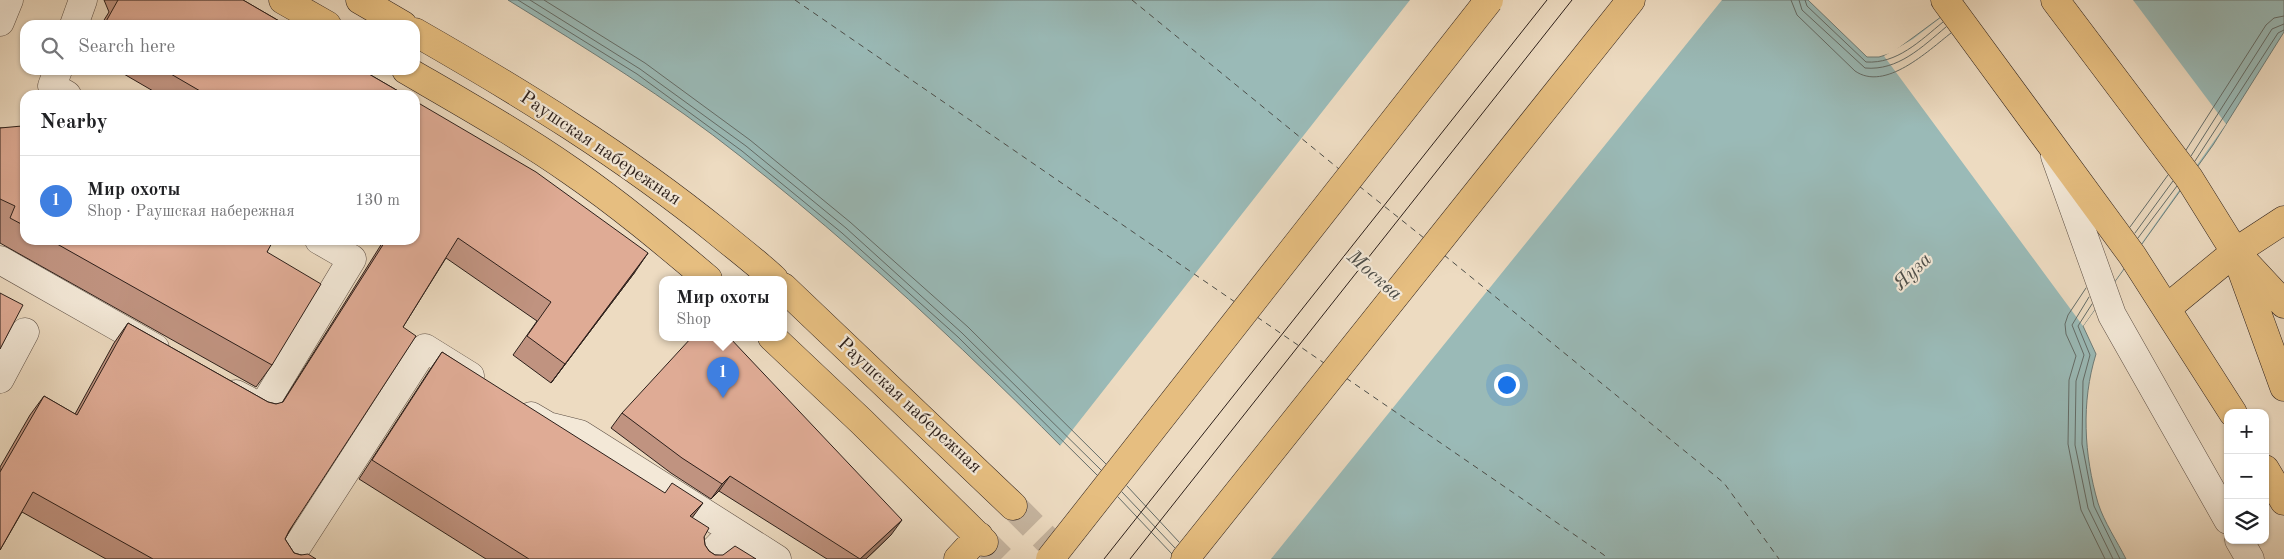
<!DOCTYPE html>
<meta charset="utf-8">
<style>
:root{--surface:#fff;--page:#f6f6f6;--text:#202124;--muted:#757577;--line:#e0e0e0;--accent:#ea580c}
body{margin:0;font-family:"Old Standard TT",serif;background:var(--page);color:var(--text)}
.controls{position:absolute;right:15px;bottom:15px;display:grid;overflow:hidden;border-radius:10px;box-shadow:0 1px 4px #0004}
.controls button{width:45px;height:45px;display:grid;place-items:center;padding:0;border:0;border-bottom:1px solid var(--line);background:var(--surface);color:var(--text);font:25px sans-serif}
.you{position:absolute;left:1506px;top:384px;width:18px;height:18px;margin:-12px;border:4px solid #fff;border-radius:50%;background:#1a73e8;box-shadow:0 0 0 8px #1a73e833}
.badge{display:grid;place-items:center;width:32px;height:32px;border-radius:50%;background:var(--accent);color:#fff;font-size:16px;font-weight:700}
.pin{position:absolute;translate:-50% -41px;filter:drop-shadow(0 1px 2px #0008)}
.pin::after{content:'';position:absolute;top:26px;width:18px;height:15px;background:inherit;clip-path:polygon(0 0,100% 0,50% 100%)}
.popup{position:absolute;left:659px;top:276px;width:128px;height:65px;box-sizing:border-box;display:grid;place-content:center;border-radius:10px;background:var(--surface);filter:drop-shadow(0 1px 4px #0005);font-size:16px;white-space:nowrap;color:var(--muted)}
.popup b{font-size:19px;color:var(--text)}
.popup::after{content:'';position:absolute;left:50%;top:100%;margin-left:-10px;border:10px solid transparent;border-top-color:var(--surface)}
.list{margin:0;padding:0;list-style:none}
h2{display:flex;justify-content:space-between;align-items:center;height:65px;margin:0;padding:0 20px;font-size:21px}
h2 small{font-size:16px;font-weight:400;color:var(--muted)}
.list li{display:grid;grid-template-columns:32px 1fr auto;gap:15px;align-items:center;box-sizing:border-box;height:90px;padding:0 20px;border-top:1px solid var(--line)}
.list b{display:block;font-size:19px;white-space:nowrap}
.list p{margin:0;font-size:16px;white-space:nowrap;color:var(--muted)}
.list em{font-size:16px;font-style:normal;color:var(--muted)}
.icon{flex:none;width:28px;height:28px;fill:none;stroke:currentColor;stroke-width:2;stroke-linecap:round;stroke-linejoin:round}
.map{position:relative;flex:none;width:2284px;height:559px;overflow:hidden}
.search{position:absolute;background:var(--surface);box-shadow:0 1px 4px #0004;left:20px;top:20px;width:400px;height:55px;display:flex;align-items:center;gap:12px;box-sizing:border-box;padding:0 18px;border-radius:15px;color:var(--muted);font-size:19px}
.panel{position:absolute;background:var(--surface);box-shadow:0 1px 4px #0004;left:20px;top:90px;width:400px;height:155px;border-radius:15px}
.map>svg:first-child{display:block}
</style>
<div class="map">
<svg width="2284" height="559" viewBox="0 0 2284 559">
<rect width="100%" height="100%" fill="#eddbc1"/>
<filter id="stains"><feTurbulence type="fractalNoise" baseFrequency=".004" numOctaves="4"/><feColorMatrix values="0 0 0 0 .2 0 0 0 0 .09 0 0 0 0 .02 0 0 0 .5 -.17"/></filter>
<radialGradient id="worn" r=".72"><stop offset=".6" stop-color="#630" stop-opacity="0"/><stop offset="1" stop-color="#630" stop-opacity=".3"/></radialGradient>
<!-- water -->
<path fill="#9abab7" stroke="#6e7c78" d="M508,0H1808L1867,57H1879L1892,53L1964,0H2284V32L2213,145L2083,326L2096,354C2081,402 2084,455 2098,503C2104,522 2117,541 2126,559H1170C1035,416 895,278 740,156C667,98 587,49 508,0Z"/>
<!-- pier -->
<path fill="#eddbc1" d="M1410,0H1722L1271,559H1166L1059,447Z
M1964,0H2133L2226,124L2083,326L1884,56L1913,39Z"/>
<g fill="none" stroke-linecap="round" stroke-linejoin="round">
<!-- shore -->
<path stroke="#636c68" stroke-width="1" d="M518,0L637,74L742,151L842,233L958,337L1097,475
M530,0L640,69L746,146L846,228L962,333L1101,470
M544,0L645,63L750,140L850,222L968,327L1106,464
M1791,0L1797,15L1855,71C1885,92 1928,51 1951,33
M1799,0L1802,10L1865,68C1898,71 1922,47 1946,27
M1805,0L1807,6L1866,62C1897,64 1920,41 1943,22
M2186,150L2266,25L2274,18L2284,16
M2191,156L2272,29L2284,24
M2195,161L2278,33L2284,30
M2130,227L2168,175
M2135,233L2173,181
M2138,238L2177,186
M2086,288L2068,315L2065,324L2066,334L2076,356L2069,380L2068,444L2081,510L2105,559
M2089,297L2072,325L2084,355L2076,381L2075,445L2088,508L2113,559
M2092,304L2078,326L2090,355L2083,381L2082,444L2094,506L2120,559
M1127,486L1179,542
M1122,492L1175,548
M1118,497L1172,554"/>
<!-- ferry -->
<path stroke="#4d4e49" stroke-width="1" stroke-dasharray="6 5" stroke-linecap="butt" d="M795,0L1235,302
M1132,0L1339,169
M1359,186L1424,238
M1444,255L1724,483L1779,559
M1257,317L1324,363
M1346,378L1604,555L1607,559"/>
<!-- major-tunnel -->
<path stroke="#c6b5a0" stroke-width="28" stroke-dasharray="28 14" stroke-linecap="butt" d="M1013,506L1066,559
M984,542L1001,559"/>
<!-- minor casing -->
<g stroke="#5c4e44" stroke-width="29">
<path id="minor" d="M0,22L9,0
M74,25L83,0
M58,70L52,86L67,95
M2055,156L2112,315L2228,520
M0,260L155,348
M0,379L25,332
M236,394L262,408L352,259L319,240
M531,416L548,426L580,434L733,531
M2239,540L2250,559
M289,559L425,348L470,376
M706,559L733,531L777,559"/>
</g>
<!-- major casing -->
<g stroke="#2c1f1a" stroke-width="29">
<path id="major" d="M283,0L327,25
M360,0L403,25
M1945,0L2132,255L2233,413
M2055,0L2189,178L2235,252L2284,387
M415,32C520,92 624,156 719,233C737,248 757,263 774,279
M406,70C461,102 518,134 571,171C619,204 663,241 708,279
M2243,260L2284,304
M783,287L1013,506
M2167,308L2235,252L2284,220
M772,337L862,422L984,542
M2265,469L2284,501
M958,559L979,536
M1185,559L1631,0"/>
</g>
<!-- minor -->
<use href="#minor" stroke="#f3e8d7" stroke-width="28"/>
<!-- major -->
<use href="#major" stroke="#e6be80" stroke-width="28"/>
<!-- tram -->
<path stroke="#2c1f1a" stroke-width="1" d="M1104,559L1547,0
M1130,559L1572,0"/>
<!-- major-bridge casing -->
<g stroke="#2c1f1a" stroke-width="29" stroke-linecap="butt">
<path id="major-bridge" d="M1050,559L1489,0"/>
</g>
<!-- major-bridge -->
<use href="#major-bridge" stroke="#e6be80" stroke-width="28"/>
</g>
<!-- wall -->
<path fill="#c09380" stroke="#2c1f1a" d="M104,0H243L286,25H101L109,12Z
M117,70H362L405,95H160Z
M415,101L635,272L551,383L513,355L537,321L446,258L403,327L285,539L294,553L316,559H106L22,512L0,550V467L30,415L44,396L75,414L114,343L128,323L268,402L276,404L282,403L384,240H415Z
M0,128H25V240H272L267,252L272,365L256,387L0,243Z
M442,352L692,518L704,537L705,545L709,551L715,555L756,559H486L359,479L429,371Z
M622,413L891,535L866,559H827L719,491L711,499L671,473L611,428Z"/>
<!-- shaded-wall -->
<path fill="#9c7868" stroke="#2c1f1a" d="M648,253L635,272L551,383L565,364Z
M730,476L719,491L711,499L722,484Z
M703,503L689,522L690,516Z
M902,520L891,535L866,559H860Z"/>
<!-- building -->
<path fill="#dfab95" stroke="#2c1f1a" d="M118,0H243L286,25H104Z
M164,70H362L405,95H207Z
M415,101L536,172L648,253L565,364L527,336L551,302L458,238L403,327L416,336L289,531L285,539L294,553L301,555L308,554L316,559H153L33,492L0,550V472L44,396L77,415L128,323L268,402L276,404L283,402L386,240H415Z
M22,126L25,128V226L10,218L15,206L0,199V128Z
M50,240H272L273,241L267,252L321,284L272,365Z
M0,293L23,305L0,349Z
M692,337H729L902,520L860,559L730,476L722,484L682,458L622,413Z
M442,352L665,493L672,483L703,503L690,516L709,528L704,537L705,545L709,551L715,555H723L735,546L756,559H529L372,460Z"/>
<g text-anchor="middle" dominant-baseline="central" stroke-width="4.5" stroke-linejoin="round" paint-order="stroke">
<!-- street labels -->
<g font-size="19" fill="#2c1f1a" stroke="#f3e8d7">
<text transform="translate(600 149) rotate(34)">Раушская набережная</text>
<text transform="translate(909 406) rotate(43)">Раушская набережная</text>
</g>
<!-- water labels -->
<g font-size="20" font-style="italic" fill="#4d4e49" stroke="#f3e8d7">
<text transform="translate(1913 272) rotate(-44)">Яуза</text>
<text transform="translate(1374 276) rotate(41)">Москва</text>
</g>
</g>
<rect width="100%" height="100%" filter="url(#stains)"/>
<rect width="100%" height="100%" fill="url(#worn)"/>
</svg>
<div class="controls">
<button>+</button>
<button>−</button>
<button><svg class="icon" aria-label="layers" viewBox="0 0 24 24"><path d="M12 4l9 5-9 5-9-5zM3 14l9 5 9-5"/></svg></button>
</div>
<div class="you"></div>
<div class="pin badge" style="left:723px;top:398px;background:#3f7fe0">1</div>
<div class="popup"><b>Мир охоты</b>Shop</div>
<div class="search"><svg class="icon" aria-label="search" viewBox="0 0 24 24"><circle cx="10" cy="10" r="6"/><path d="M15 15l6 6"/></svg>Search here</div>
<section class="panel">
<h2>Nearby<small></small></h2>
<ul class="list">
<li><span class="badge" style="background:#3f7fe0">1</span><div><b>Мир охоты</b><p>Shop · Раушская набережная</p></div><em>130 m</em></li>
</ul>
</section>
</div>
